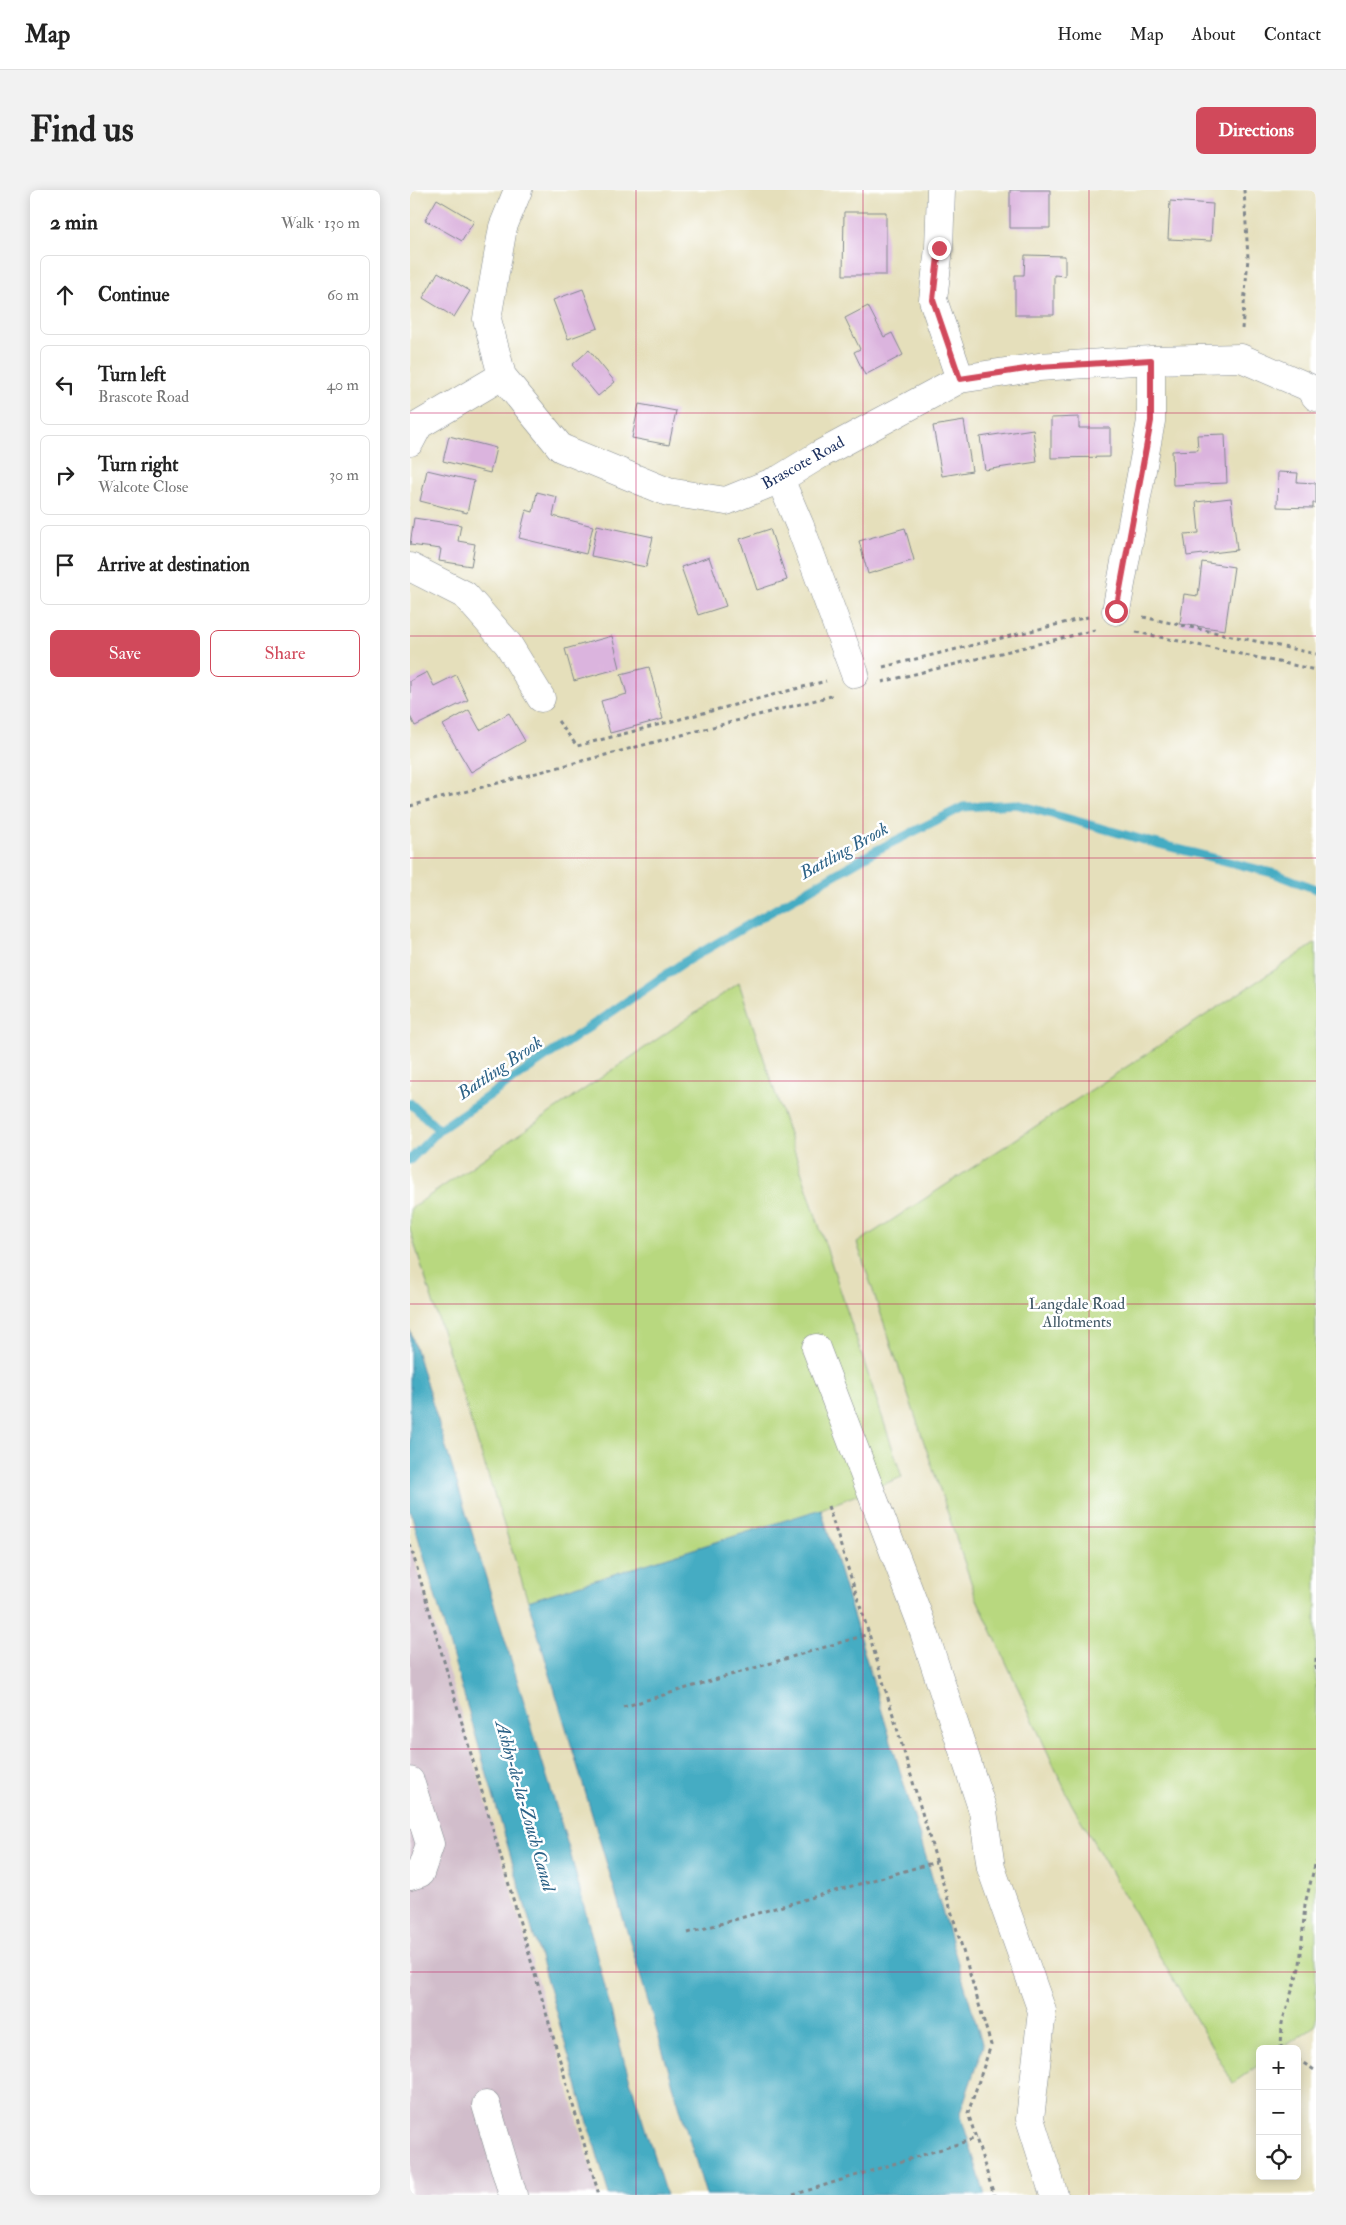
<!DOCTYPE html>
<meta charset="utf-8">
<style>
:root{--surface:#fff;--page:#f2f2f2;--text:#222;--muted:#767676;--line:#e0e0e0;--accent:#d1495b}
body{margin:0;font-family:"IM FELL Double Pica",serif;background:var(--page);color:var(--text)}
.controls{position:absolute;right:15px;bottom:15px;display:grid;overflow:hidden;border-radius:8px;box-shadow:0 2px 12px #0003}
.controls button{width:45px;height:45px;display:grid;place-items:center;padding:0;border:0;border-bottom:1px solid var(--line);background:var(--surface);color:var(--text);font:25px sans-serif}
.stop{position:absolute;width:15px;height:15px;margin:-11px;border:4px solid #d1495b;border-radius:50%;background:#fff}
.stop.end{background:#d1495b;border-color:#fff;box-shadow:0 1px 5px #0008}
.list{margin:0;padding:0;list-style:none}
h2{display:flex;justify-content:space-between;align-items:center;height:65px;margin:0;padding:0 20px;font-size:21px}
h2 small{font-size:16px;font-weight:400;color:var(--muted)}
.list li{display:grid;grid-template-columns:32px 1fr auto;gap:15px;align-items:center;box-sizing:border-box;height:80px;margin:0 10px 10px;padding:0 10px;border:1px solid var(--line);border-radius:8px}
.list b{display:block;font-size:19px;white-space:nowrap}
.list p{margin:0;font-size:16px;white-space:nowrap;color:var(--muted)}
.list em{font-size:16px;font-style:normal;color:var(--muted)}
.actions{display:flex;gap:10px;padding:15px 20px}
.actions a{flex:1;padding:11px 0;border:1px solid var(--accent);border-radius:8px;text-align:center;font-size:18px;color:var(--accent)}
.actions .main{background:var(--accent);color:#fff}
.icon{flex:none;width:28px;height:28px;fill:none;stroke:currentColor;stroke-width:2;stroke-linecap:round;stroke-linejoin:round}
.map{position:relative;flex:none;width:906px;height:2005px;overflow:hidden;border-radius:8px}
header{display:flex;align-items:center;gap:30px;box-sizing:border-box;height:70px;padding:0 25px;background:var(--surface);border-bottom:1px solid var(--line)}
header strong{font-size:24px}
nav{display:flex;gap:28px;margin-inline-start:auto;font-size:18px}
.intro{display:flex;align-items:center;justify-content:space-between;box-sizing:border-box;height:120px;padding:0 30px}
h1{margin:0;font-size:35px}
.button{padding:12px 22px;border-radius:8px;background:var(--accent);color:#fff;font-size:18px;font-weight:700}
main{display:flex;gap:30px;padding:0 30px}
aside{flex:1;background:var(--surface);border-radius:8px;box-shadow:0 2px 12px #0003}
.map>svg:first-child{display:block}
</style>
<header>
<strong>Map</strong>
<nav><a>Home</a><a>Map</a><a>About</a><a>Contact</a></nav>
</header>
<div class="intro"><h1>Find us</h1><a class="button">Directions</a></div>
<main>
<aside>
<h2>2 min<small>Walk · 130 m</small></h2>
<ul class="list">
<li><svg class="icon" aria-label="ahead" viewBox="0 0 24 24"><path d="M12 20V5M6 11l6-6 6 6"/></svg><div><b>Continue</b></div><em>60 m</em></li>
<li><svg class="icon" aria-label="left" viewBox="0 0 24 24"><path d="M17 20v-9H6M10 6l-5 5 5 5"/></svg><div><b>Turn left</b><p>Brascote Road</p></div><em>40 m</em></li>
<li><svg class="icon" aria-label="right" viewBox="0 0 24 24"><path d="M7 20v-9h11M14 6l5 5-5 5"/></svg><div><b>Turn right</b><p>Walcote Close</p></div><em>30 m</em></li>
<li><svg class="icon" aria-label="arrive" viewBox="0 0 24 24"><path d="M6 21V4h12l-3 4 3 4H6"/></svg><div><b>Arrive at destination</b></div></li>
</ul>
<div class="actions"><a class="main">Save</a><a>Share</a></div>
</aside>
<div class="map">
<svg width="906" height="2005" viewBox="0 0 906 2005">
<rect width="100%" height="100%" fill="#fff"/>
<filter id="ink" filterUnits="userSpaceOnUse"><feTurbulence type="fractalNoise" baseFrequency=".02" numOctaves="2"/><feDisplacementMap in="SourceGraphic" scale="10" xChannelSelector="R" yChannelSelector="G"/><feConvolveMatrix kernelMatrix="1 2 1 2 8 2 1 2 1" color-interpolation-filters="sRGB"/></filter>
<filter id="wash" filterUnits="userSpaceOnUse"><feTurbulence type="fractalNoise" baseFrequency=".0096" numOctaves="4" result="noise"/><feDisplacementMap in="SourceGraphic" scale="20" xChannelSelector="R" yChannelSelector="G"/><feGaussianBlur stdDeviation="1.12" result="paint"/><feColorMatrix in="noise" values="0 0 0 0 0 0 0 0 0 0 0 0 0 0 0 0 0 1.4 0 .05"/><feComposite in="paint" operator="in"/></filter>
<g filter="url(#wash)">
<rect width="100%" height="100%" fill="#e5dfbb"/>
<!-- industrial -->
<path fill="#d1bdcb" d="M0,1354L51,1524L189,2005H0Z"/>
<!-- green -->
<path fill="#b8d87f" stroke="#6a846e" d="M906,753V1835L871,1859H850V1874L823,1893L661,1613L566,1407L447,1053Z
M329,793L492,1287L411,1319L118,1411L0,1040V1019Z"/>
<!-- water -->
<path fill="#44acc3" stroke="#306e90" d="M0,1140L160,1662L215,1874L256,2005H199L0,1319Z
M411,1319L573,1856L550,1923L575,2005H296L118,1411Z"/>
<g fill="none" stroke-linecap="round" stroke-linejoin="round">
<!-- stream -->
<path stroke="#44acc3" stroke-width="9" d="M0,913L29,940
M0,970L29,940L273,773L467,660L553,617L606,614L737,651L866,684L906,699"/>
</g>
<g id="blocks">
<!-- building -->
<path fill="#dbb4de" d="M600,0H640V38H600Z
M27,9L64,31L52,51L15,30Z
M760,11L803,14L801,51L758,49Z
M434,22H476V85H433Z
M615,65L655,66V86L644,85V125H605V85H614Z
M28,82L60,101L44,127L13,108Z
M173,99L188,138L158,149L143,110Z
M458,116L474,147L482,143L493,165L455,185L444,162L450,159L435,128Z
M179,160L205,192L188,206L162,175Z
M229,214L266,221L259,255L222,248Z
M669,227V238H700V267L641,268V228Z
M554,231L562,281L532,286L523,236Z
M623,239L627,272L575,280L570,247Z
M815,244L817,293L763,295L762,261L788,260L787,245Z
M39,246L86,258L80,283L33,271Z
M17,280L64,291L57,323L10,311Z
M868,282L888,283L887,292L906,293V313H903V318L867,317Z
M127,302L147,307L143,326L183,336L176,364L109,348L116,320L123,322Z
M821,308L827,360L777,366L774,344L789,343L786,312Z
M4,328L51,335L48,351L65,354L61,376L29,371L31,359L0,355Z
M187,335L243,347L236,377L181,366Z
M495,338L504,370L458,384L449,351Z
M360,339L377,390L347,400L330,349Z
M299,367L316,416L288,425L271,377Z
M792,372L824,377L815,440L770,434L774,404L788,406Z
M202,446L210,478L164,491L155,459Z
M239,477L253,529L200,543L191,511L217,504L211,484Z
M17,482L24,496L46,485L58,510L5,536L0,526V491Z
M59,520L70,540L99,523L115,551L61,582L33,535Z"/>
</g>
</g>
<g filter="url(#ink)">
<use href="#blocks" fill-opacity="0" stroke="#80878c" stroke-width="1"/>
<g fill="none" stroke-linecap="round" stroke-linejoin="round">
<!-- minor casing -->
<g stroke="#80878c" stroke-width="29">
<path id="minor" d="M108,0L93,37L77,129L92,186L151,258L258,302L316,311L370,289L409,265L550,189L629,177L741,170L831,168L898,197L906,207
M531,0L529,58L523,110L550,189
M0,252L9,235L92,186
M370,289L390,336L445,484
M0,377L55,405L98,454L131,508
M706,421L741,231V170
M406,1158L510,1430L573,1621L581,1678L632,1821L620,1929L644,2005
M0,1591L20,1654L10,1683L0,1686
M76,1915L103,2005"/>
</g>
<!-- path -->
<path stroke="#80878c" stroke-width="3" stroke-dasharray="4 4" stroke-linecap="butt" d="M832,139L838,68L834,0
M733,427L906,464
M726,442L906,480
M473,477L678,427
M472,492L685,440
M148,531L167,556L416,491
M0,616L425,505
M418,1316L459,1444L581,1855L558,1923L584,2005
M0,1354L189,2005
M906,1468V1480
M213,1517L459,1444
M278,1743L526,1672
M871,1859L872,1833L890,1775L895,1714L906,1671
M887,1869L906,1881
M383,2005L567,1948"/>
<!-- minor -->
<use href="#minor" stroke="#fff" stroke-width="28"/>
</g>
</g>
<g fill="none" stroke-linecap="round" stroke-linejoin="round" filter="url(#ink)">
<!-- route -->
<path stroke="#d1495b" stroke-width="6" d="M529,58L523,110L550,189L629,177L741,170V231L706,421"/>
</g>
<!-- grid -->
<path fill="none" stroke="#c2185b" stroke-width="1" stroke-opacity="0.55" d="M226,0V2005M453,0V2005M679,0V2005M0,223H906M0,446H906M0,668H906M0,891H906M0,1114H906M0,1337H906M0,1559H906M0,1782H906"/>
<g text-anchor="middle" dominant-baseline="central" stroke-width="5" stroke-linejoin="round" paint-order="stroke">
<!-- street labels -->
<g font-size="16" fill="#1b2f5e" stroke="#fff">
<text transform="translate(393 273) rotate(-29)">Brascote Road</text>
</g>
<!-- park labels -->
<g font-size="16" fill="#425966" stroke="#fff">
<text x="667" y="1114">Langdale Road<tspan x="667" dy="18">Allotments</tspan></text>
</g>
<!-- water labels -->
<g font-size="18" font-style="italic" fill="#2b6186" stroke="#fff">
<text transform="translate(434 661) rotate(-29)">Battling Brook</text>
<text transform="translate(90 878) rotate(-34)">Battling Brook</text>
<text transform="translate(115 1616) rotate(74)">Ashby-de-la-Zouch Canal</text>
</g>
</g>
</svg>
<div class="controls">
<button>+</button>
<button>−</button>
<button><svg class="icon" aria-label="locate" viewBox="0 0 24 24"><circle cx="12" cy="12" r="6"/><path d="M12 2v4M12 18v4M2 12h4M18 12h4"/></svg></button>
</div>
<div class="stop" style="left:706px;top:421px"></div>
<div class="stop end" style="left:529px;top:58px"></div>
</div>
</main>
